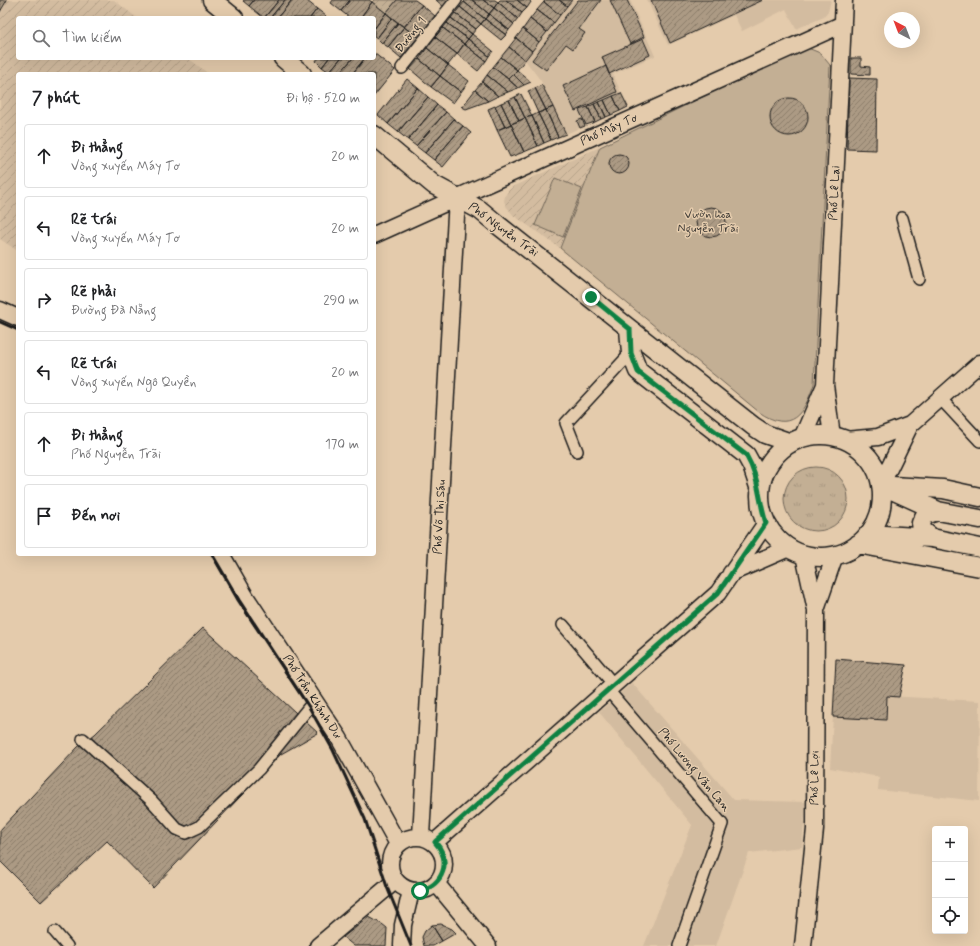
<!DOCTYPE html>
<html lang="vi">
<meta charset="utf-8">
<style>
:root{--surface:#fff;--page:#f2f2f2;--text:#202124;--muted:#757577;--line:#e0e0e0}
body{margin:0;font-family:Mynerve,sans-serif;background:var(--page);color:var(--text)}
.controls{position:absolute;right:12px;bottom:12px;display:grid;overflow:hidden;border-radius:4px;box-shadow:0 4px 16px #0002}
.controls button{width:36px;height:36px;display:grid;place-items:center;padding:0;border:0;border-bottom:1px solid var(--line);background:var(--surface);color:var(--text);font:20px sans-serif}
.compass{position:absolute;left:884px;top:12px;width:36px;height:36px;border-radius:50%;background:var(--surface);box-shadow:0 4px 16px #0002;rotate:318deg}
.stop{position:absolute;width:12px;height:12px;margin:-9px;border:3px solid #0b8043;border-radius:50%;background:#fff}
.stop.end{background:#0b8043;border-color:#fff;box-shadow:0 1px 4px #0008}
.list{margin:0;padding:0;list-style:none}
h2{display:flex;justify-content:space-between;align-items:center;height:52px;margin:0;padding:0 16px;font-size:17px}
h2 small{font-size:13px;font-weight:400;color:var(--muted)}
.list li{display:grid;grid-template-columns:26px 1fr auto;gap:12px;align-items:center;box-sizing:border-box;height:64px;margin:0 8px 8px;padding:0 8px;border:1px solid var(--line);border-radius:4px}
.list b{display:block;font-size:15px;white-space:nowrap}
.list p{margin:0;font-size:13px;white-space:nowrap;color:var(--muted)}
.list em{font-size:13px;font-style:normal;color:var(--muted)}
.icon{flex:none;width:22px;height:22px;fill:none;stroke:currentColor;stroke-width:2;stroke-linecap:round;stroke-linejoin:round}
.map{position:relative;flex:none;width:980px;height:946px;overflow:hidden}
.search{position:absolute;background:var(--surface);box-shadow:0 4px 16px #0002;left:16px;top:16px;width:360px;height:44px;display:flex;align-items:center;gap:10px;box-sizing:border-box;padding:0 14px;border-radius:4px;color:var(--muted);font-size:15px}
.panel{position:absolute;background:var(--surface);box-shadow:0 4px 16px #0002;left:16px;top:72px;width:360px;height:484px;border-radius:4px}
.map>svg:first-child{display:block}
</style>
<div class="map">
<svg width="980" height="946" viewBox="0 0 980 946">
<defs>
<pattern id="industrial-furrows" width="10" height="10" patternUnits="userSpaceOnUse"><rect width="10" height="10" fill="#d3bca0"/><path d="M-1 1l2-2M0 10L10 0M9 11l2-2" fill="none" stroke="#b5a189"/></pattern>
<pattern id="grass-tufts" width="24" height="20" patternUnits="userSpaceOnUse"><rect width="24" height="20" fill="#c3af94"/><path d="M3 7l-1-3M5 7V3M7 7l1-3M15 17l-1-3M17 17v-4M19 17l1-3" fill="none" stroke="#a7967f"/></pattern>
<pattern id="garden-furrows" width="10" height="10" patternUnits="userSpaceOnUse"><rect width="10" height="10" fill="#c3af94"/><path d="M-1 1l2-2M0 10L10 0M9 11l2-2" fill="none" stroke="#a7967f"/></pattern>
<pattern id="building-hatch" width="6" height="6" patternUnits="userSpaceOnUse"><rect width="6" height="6" fill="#ac9a84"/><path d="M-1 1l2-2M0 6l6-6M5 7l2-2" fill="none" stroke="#8b7d6b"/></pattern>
</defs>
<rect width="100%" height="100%" fill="#e4cbac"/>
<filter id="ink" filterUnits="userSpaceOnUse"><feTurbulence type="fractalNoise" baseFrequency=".025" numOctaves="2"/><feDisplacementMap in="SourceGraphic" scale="8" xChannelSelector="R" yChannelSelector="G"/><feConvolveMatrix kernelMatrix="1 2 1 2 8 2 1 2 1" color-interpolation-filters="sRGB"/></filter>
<g filter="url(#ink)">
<!-- built -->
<path fill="#d3bca0" d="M572,0H630L655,56L613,74L621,93L580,110L586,125L566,134L541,81L525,60Z
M647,0H831L828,12L824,17L796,29L786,9L742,31L734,15L668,45Z
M632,683L734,800L806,802L802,847L749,853L716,946H644L692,825L599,712Z
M887,696L980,701L979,801L878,790L879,777L830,768L833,717L886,720Z"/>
<!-- industrial -->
<path fill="url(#industrial-furrows)" d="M8,0H114L137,18H18V58H188L209,74H18V251L0,239V14Z
M600,147L560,248L513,215L506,206L504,201L505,196L509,190L514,186Z"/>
<!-- grass -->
<path fill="url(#grass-tufts)" stroke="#706658" d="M784 499a32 32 0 1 1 64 0a32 32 0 1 1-64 0Z"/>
<!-- park -->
<path fill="#c3af94" stroke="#706658" d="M808,48L820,53L830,65L814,384C804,414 791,434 759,412L560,248L600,147L793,53Z
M555,178L582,189L563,237L535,225Z"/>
<!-- garden -->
<path fill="url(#garden-furrows)" stroke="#706658" d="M374,0H397L386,13L372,2Z"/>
<!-- building -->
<path fill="url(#building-hatch)" stroke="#1c1c1c" d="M0,0H7L0,12Z
M244,0H254L249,6L243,1Z
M254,0H279L264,18L249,6Z
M279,0H285L270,18H264Z
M285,0H292L277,18H270Z
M292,0H306L317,9L310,18H277Z
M333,0H350L341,11L331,3Z
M350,0H369L372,2L360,18H350L341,11Z
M397,0H415L422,5L404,27L386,13Z
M436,0H451L445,8Z
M466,0H472L489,14L485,19L464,2Z
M472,0H483L494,8L489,14Z
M483,0H495L498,2L494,8Z
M500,0H506L522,13L518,19L498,2Z
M506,0H517L527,8L522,13Z
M517,0H529L531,2L527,8Z
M545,0H559L567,6L560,15L544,2Z
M559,0H572L567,6Z
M578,0H601L579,29L585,33L573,49L566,44L546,70L532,60Z
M610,0H627L644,37L630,44Z
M651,0H763L670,43Z
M372,2L386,13L374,29V18H360Z
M464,2L485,19L481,24L460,7Z
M498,2L518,19L514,24L494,8Z
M544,2L560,15L554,23L537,10Z
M422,5L435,16L418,37L404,27Z
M460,7L481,24L476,29L455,13Z
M494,8L514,24L509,30L489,14Z
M317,9L326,16L324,18H310Z
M537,10L554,23L547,32L530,19Z
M386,13L392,18L377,38L374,36V29Z
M455,13L476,29L472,34L451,18Z
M489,14L509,30L506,35L485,19Z
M392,18L398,23L382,43L377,38Z
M451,18L472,34L468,39L447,23Z
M485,19L506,35L501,40L481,24Z
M530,19L547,32L539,42L523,29Z
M398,23L404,27L388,47L382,43Z
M447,23L468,39L464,44L443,28Z
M404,27L418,37L401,58L388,47Z
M443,28L464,44L457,54L435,37Z
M523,29L539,42L532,51L516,38Z
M472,34L493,51L489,56L468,39Z
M435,37L457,54L448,65L427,48Z
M516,38L532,51L525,60L509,47Z
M468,39L489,56L486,61L464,44Z
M643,39L650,55L609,74L602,57Z
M464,44L486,61L478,71L457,54Z
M509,47L525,60L517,70L501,57Z
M427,48L448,65L440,76L419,59Z
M374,53L395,70L374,96V74H352L365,58H374Z
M501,57L517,70L508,79L493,67Z
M318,58H329L322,67L316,61Z
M329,58H341L329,72L322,67Z
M341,58H353L339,74H331L329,72Z
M353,58H365L352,74H339Z
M851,58H861V66L870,67V75L851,74Z
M419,59L440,76L431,87L410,69Z
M448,65L469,81L461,92L440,76Z
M606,66L617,92L575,111L563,86Z
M493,67L508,79L518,88L508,92L487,75Z
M517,70L531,82L524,85L513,74Z
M513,74L524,85L518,88L508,79Z
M487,75L508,92L498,96L482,82Z
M440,76L461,92L453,103L431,87Z
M849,78L877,79L876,150L847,149Z
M407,79L418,88L388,124L378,115Z
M482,82L498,96L488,101L475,90Z
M542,85L553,107L546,110L535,88Z
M418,88L428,97L398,132L388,124Z
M535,88L546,110L538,113L528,91Z
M475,90L488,101L466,109L462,107Z
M621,93L628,107L620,111L613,96Z
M521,94L532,116L525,118L515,97Z
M613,96L620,111L611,115L604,100Z
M428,97L437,105L408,140L398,132Z
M515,97L525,118L519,121L509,100Z
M770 117a19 19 0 1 1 38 0a19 19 0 1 1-38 0Z
M509,100L519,121L511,124L501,103Z
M604,100L611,115L606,117L599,102Z
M599,102L606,117L601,119L594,104Z
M501,103L511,124L505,127L495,106Z
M594,104L601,119L595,122L588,107Z
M437,105L446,112L416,146L408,140Z
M495,106L505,127L497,130L488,109Z
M553,107L566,134L558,137L546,110Z
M588,107L595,122L586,125L579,110Z
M546,110L558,137L551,140L538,113Z
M446,112L454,119L425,153L416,146Z
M538,113L551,140L544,143L532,116Z
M532,116L544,143L538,146L525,118Z
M525,118L538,146L524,152L511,124Z
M454,119L463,126L434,160L425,153Z
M582,119L585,126L580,128L577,121Z
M511,124L524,152L510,157L497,130Z
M463,126L471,133L443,167L434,160Z
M609 164a10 10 0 1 1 20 0a10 10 0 1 1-20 0Z
M696 222a15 15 0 1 1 30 0a15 15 0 1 1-30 0Z
M203,628L318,733L281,754L153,888L107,841L41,902L0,861V830L78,747L95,734Z
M836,659L906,665L899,697L887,696L886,720L833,717Z
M369,917L382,924L387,928L386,946H354L343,937Z
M441,924L452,929L456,933L442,941L432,925Z
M432,925L442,941L433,946H424L422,937L425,931Z"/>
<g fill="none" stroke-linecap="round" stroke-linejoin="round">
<!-- street casing -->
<g stroke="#1c1c1c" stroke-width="14">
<path id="street" d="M402,68L456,0
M902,218L919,279
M940,398L980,441
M577,451L566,423L631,353
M563,625L614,685
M608,690L722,824L679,946
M83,739L151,800L177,829L186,833L199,827L259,769L314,701
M55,932L67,946"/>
</g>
<!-- secondary casing -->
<g stroke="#1c1c1c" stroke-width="19">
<path id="secondary" d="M374,235L843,24
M0,310L18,318
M832,436L825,385L844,0
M802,438L825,385
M845,440L878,437L910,425
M881,485L910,425L980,363
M221,554L245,596L339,738L398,844
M731,573L789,548
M816,610L835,555
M421,836L457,198
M390 864a27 27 0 1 1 54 0a27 27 0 1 1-54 0Z
M435,842L718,593L766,523
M436,883L488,946
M318,946L395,881
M402,946L403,925L411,891
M803,946L815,829L816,610L804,555"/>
</g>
<!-- primary casing -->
<g stroke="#1c1c1c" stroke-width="21">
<path id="primary" d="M212,0L234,18
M283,58L302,74
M374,135L434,185L480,210L498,225L753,426L765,434L791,443
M629,329L631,353L638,371L746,455L752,466L760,490
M760 496a61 61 0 1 1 122 0a61 61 0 1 1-122 0Z
M881,485L938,511L980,519
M892,486L943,489L980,497
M868,534L932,538L980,548
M932,538L922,530L921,523L925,515L938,511
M858,544L980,567"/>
</g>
<!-- street -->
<use href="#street" stroke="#e4cbac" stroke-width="11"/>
<!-- secondary -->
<use href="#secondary" stroke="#e4cbac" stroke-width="16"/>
<!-- primary -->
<use href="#primary" stroke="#e4cbac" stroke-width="18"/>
<!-- rail -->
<path stroke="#1c1c1c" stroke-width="3" d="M0,322L18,330
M212,554L239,600L309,707L333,750L365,819L387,887L411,946"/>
</g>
</g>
<g fill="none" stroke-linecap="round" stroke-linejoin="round" filter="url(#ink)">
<!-- route -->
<path stroke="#0b8043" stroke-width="5" d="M420,891C444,884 452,861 435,842L718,593L766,523C758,498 760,479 746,455L638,372L631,353L630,329L591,297"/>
</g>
<g text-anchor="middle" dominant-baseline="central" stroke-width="3" stroke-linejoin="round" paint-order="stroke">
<!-- street labels -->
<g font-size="12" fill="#1c1c1c" stroke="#e4cbac">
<text transform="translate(411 35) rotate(-52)">Đường 1</text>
<text transform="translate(609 130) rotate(-24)">Phố Máy Tơ</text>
<text transform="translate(835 193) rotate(-87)">Phố Lê Lai</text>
<text transform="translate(503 230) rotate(36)">Phố Nguyễn Trãi</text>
<text transform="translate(440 517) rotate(-87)">Phố Võ Thị Sáu</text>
<text transform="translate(312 697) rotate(57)">Phố Trần Khánh Dư</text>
<text transform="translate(694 770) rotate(50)">Phố Lương Văn Can</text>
<text transform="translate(815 778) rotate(-90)">Phố Lê Lợi</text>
</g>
<!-- park labels -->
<g font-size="12" fill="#3d3934" stroke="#e4cbac">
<text x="708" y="215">Vườn hoa<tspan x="708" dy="14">Nguyễn Trãi</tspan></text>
</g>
</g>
</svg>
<div class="controls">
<button>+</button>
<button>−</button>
<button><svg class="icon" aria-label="locate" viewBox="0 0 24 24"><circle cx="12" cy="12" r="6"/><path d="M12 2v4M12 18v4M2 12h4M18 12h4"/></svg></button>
</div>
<svg class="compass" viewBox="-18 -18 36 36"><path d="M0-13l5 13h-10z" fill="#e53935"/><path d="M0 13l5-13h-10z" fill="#757577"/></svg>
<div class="stop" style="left:420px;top:891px"></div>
<div class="stop end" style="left:591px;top:297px"></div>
<div class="search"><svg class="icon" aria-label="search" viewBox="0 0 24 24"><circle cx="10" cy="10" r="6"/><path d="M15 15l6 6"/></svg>Tìm kiếm</div>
<section class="panel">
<h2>7 phút<small>Đi bộ · 520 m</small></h2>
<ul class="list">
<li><svg class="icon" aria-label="ahead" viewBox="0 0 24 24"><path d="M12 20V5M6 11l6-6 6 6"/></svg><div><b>Đi thẳng</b><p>Vòng xuyến Máy Tơ</p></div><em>20 m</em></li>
<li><svg class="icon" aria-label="left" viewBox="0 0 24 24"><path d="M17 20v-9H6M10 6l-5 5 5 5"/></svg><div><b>Rẽ trái</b><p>Vòng xuyến Máy Tơ</p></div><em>20 m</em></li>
<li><svg class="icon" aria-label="right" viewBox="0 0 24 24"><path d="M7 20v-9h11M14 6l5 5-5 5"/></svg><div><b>Rẽ phải</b><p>Đường Đà Nẵng</p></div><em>290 m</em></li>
<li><svg class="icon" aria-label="left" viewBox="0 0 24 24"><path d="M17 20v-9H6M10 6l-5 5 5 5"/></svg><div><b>Rẽ trái</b><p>Vòng xuyến Ngô Quyền</p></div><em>20 m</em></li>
<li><svg class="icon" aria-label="ahead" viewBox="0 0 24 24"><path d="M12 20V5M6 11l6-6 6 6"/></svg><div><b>Đi thẳng</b><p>Phố Nguyễn Trãi</p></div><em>170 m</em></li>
<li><svg class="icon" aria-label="arrive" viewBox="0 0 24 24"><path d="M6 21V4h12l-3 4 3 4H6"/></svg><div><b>Đến nơi</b></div></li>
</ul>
</section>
</div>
